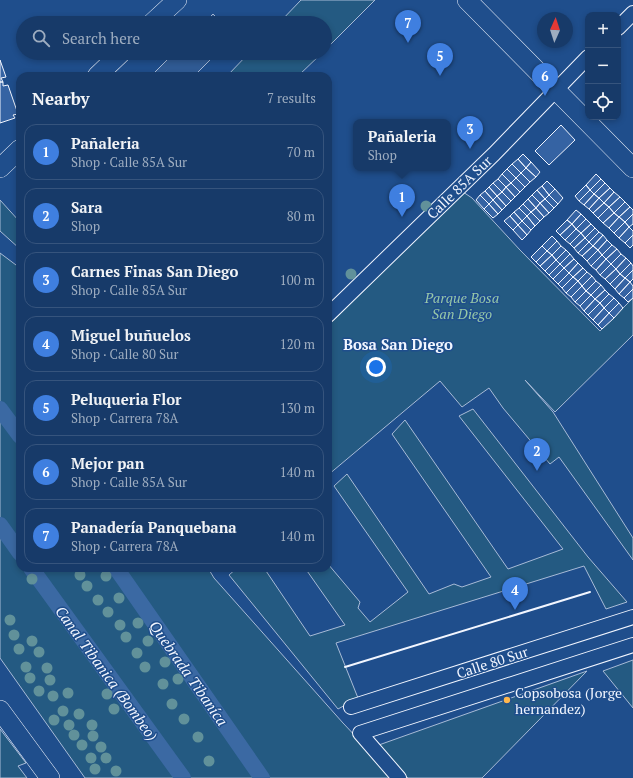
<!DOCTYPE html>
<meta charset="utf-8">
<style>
:root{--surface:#173a69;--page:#20416f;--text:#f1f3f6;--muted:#9eadc0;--line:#36547d;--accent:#8bbbb9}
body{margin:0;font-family:"PT Serif",serif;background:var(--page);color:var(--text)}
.controls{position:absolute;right:12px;top:12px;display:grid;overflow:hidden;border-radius:8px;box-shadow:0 2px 6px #0003}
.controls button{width:36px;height:36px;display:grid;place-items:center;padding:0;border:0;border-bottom:1px solid var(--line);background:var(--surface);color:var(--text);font:20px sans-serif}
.compass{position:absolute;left:537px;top:12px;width:36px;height:36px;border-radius:50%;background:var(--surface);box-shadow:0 2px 6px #0003;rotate:3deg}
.you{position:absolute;left:376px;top:367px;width:14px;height:14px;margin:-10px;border:3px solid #fff;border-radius:50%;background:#1a73e8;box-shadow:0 0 0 6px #1a73e833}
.badge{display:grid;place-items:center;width:26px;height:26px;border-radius:50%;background:var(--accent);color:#fff;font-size:13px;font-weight:700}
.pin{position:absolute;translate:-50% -33px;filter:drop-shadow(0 1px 2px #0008)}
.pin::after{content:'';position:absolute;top:21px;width:14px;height:12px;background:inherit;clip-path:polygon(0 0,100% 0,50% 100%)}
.popup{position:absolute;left:353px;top:119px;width:98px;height:52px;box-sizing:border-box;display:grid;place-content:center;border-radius:8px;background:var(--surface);filter:drop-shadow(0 1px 3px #0005);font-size:13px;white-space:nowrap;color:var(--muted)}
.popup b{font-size:15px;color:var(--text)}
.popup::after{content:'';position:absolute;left:50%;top:100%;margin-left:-8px;border:8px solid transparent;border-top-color:var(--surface)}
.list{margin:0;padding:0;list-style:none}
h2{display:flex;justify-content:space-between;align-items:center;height:52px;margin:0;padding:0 16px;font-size:17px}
h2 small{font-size:13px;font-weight:400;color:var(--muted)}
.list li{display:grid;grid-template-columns:26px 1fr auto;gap:12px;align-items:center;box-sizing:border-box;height:56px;margin:0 8px 8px;padding:0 8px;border:1px solid var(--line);border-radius:12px}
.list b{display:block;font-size:15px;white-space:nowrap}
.list p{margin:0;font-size:13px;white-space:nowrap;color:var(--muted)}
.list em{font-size:13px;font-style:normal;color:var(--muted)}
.icon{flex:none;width:22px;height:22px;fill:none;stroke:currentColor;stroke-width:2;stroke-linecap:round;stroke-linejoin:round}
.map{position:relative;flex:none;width:633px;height:778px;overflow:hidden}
.search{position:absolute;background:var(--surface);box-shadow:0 2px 6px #0003;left:16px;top:16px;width:316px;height:44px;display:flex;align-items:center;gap:10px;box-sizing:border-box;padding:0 14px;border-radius:22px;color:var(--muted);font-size:15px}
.panel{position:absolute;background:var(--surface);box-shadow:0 2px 6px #0003;left:16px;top:72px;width:316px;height:500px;border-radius:12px}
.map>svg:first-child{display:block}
</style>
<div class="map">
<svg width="633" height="778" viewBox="0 0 633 778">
<rect width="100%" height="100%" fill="#1f4e8c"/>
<!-- green -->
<path fill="#245a82" stroke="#a8bbd7" d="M301,0H375L325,50V23H279Z
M249,53H322L298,76H227Z
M463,192L472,198L520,250L600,331L633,298V335L555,412L525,380L553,412L633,538V560L559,457L550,464L503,408L489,388L462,407L440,381L328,475V326Z
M0,200L20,222V249L0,231Z
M0,253L20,268V568H208L214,578L343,723L395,778H85L0,658Z
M473,409L588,557L627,602L606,609L584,566L336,643L358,698L338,709L229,575L237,568H264L310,636L345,625L305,568H328V564L360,602L358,608L370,622L408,592L334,486L347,474L429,594L454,584L462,587L491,577L392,434L405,420L508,569L563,549L459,416Z
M633,660V708L603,671Z
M587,671L482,778H408L376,746Z
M0,729L26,763L18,766L27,778H0Z"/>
<!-- parking -->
<path fill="#305b95" stroke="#a8bbd7" d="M213,14L222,23H204Z
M174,53H217L194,76H151Z"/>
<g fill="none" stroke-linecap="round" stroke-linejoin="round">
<!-- canal -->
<path stroke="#3b69a3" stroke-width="16" d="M0,409L20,436
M0,525L20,553
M31,568L183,778
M116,568L262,778"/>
</g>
<!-- building -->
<path fill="#3563a3" stroke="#f2f6ff" d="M0,60L6,77L1,78L3,82H0Z
M0,82H3V86L8,85L18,114L13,115L15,118L0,123Z
M561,125L575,140L549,165L535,151Z
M523,154L531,162L526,168L518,159Z
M518,159L526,168L521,173L512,164Z
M531,162L540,172L536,177L526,168Z
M512,164L521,173L516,178L507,169Z
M526,168L536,177L530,182L521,173Z
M507,169L516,178L511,183L502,174Z
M521,173L530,182L525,187L516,178Z
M502,174L511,183L506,187L498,179Z
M596,174L601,179L590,190L586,185Z
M516,178L525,187L520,192L511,183Z
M498,179L506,187L502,192L493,183Z
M601,179L605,183L594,194L590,190Z
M547,181L555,189L549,195L542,186Z
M493,183L502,192L497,196L489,187Z
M511,183L520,192L515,197L506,187Z
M605,183L610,188L599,198L594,194Z
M586,185L590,190L579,201L575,196Z
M542,186L549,195L545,199L537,190Z
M489,187L497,196L493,200L485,191Z
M506,187L515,197L511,201L502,192Z
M610,188L614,192L604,203L599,198Z
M555,189L563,198L558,204L549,195Z
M537,190L545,199L540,203L532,195Z
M590,190L594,194L584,205L579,201Z
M485,191L493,200L489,204L480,195Z
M502,192L511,201L506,206L497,196Z
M614,192L620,197L609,207L604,203Z
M594,194L599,198L589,209L584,205Z
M480,195L489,204L484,209L476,200Z
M532,195L540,203L536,208L528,199Z
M549,195L558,204L554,208L545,199Z
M497,196L506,206L502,210L493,200Z
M620,197L625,202L614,213L609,207Z
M599,198L604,203L593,213L589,209Z
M528,199L536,208L531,212L523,204Z
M545,199L554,208L549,213L540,203Z
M493,200L502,210L498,214L489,204Z
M625,202L630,207L619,217L614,213Z
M540,203L549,213L544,217L536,208Z
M604,203L609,207L598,218L593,213Z
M489,204L498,214L493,218L484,209Z
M523,204L531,212L527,216L519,208Z
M609,207L614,213L603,223L598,218Z
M630,207L633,210V214L625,222L619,217Z
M519,208L527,216L522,221L514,212Z
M536,208L544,217L540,221L531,212Z
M576,210L581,214L572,224L567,220Z
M514,212L522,221L518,225L510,216Z
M531,212L540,221L535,226L527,216Z
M614,213L619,217L609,228L603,223Z
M581,214L586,219L576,229L572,224Z
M633,214V224L629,227L625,222Z
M510,216L518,225L513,230L504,221Z
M527,216L535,226L531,230L522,221Z
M619,217L625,222L614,233L609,228Z
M586,219L591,224L581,233L576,229Z
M567,220L572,224L560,235L556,231Z
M522,221L531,230L527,235L518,225Z
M625,222L629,227L619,238L614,233Z
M572,224L576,229L565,240L560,235Z
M591,224L595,228L585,238L581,233Z
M518,225L527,235L522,240L513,230Z
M629,227L633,231V235L625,243L619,238Z
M595,228L599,232L589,242L585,238Z
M576,229L581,233L570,244L565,240Z
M599,232L603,235L593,246L589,242Z
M581,233L585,238L574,248L570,244Z
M603,235L607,240L598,250L593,246Z
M633,235V245L630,248L625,243Z
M552,236L557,241L547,251L542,246Z
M585,238L589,242L578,253L574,248Z
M607,240L612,245L602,255L598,250Z
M557,241L561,246L552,255L547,251Z
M589,242L593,246L582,256L578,253Z
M612,245L617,249L606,259L602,255Z
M542,246L547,251L536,262L531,257Z
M561,246L566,250L556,260L552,255Z
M593,246L598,250L587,261L582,256Z
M617,249L621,254L611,264L606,259Z
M566,250L570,254L560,264L556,260Z
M598,250L602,255L591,266L587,261Z
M547,251L552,255L540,266L536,262Z
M570,254L574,259L564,268L560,264Z
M621,254L626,258L616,269L611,264Z
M552,255L556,260L545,271L540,266Z
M602,255L606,259L596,270L591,266Z
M626,258L631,263L620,274L616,269Z
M574,259L578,263L569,273L564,268Z
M606,259L611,264L600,275L596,270Z
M556,260L560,264L549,275L545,271Z
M578,263L583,268L573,277L569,273Z
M631,263L633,266V270L625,278L620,274Z
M560,264L564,268L553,279L549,275Z
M611,264L616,269L605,279L600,275Z
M564,268L569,273L558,284L553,279Z
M583,268L587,272L578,281L573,277Z
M616,269L620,274L610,284L605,279Z
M633,270V279L630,282L625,278Z
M587,272L592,276L582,286L578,281Z
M569,273L573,277L562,288L558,284Z
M620,274L625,278L615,289L610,284Z
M592,276L596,281L586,291L582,286Z
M573,277L578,281L566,293L562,288Z
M625,278L630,282L619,294L615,289Z
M578,281L582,286L571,297L566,293Z
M596,281L601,285L591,295L586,291Z
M630,282L633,286V289L624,298L619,294Z
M601,285L605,290L595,299L591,295Z
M582,286L586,291L575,302L571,297Z
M633,289V298L628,302L624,298Z
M605,290L609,294L600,303L595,299Z
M586,291L591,295L580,306L575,302Z
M609,294L614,298L604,308L600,303Z
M591,295L595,299L584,311L580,306Z
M614,298L619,303L609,313L604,308Z
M595,299L600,303L588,315L584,311Z
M600,303L604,308L593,320L588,315Z
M619,303L623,308L614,318L609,313Z
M604,308L609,313L598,325L593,320Z
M609,313L614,318L602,329L598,325Z"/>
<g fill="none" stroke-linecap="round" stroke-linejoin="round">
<!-- street casing -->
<g stroke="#f2f6ff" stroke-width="16">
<path id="street" d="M618,28L633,13
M328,315L494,154L588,57
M351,707L633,617
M399,778L360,733L633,645"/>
</g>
<!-- secondary casing -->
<g stroke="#f2f6ff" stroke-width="20">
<path id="secondary" d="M467,0L633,168
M152,23L177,0
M97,76L121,53
M0,168L20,149
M0,710L50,778"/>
</g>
<!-- street -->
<use href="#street" stroke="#1f4e8c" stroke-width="14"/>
<!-- secondary -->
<use href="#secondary" stroke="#1f4e8c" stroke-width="19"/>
<!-- wall -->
<path stroke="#f2f6ff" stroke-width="2" d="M345,667L590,592"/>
</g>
<!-- trees -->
<g fill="#61919a">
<circle cx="426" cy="206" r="5.5"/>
<circle cx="351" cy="274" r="5.5"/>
<circle cx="80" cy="575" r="5.5"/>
<circle cx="106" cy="576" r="5.5"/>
<circle cx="32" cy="579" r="5.5"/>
<circle cx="87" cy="586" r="5.5"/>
<circle cx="119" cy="598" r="5.5"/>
<circle cx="98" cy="600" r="5.5"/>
<circle cx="108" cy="612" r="5.5"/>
<circle cx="10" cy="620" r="5.5"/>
<circle cx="138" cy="623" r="5.5"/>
<circle cx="120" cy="625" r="5.5"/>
<circle cx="14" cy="635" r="5.5"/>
<circle cx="126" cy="637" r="5.5"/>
<circle cx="32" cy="641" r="5.5"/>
<circle cx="148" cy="641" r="5.5"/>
<circle cx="19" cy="649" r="5.5"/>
<circle cx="39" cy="652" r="5.5"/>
<circle cx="137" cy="653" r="5.5"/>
<circle cx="165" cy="662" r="5.5"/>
<circle cx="26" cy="667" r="5.5"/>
<circle cx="145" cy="667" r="5.5"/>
<circle cx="47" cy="668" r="5.5"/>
<circle cx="30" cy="678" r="5.5"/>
<circle cx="178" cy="679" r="5.5"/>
<circle cx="50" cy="680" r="5.5"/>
<circle cx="163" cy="684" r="5.5"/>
<circle cx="39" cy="691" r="5.5"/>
<circle cx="68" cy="693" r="5.5"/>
<circle cx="107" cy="694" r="5.5"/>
<circle cx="53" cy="696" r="5.5"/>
<circle cx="172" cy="704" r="5.5"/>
<circle cx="114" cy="709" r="5.5"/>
<circle cx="63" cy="711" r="5.5"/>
<circle cx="79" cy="714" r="5.5"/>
<circle cx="184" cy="719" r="5.5"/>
<circle cx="54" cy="720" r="5.5"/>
<circle cx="69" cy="725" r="5.5"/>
<circle cx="92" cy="725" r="5.5"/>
<circle cx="74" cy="735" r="5.5"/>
<circle cx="93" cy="736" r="5.5"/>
<circle cx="198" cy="737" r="5.5"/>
<circle cx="82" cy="745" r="5.5"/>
<circle cx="101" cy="747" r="5.5"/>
<circle cx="91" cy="758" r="5.5"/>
<circle cx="106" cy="758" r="5.5"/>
<circle cx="209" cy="761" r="5.5"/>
<circle cx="95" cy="769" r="5.5"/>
<circle cx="116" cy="771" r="5.5"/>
</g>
<!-- markers -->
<circle fill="#ffb74d" stroke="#1f4e8c" stroke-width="1.5" cx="507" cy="700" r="4"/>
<g text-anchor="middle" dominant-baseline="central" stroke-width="3" stroke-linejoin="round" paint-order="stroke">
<!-- street labels -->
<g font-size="14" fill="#f2f6ff" stroke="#1f4e8c">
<text transform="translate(459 187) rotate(-44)">Calle 85A Sur</text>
<text transform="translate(492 662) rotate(-18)">Calle 80 Sur</text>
</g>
<!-- park labels -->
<g font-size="14" font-style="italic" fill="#97c8a6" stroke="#1f4e8c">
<text x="462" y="297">Parque Bosa<tspan x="462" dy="16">San Diego</tspan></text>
</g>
<!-- poi labels -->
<g font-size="14" fill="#f2f6ff" stroke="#1f4e8c" text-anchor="start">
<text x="515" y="692">Copsobosa (Jorge<tspan x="515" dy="16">hernandez)</tspan></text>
</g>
<!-- neighbourhood labels -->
<g font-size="15" font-weight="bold" fill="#f2f6ff" stroke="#1f4e8c">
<text x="398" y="344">Bosa San Diego</text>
</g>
<!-- water labels -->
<g font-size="15" font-style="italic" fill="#f2f6ff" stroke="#1f4e8c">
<text transform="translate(107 673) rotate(54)">Canal Tibanica (Bombeo)</text>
<text transform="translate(189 673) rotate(55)">Quebrada Tibaníca</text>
</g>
</g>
</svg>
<div class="controls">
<button>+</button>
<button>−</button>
<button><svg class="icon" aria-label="locate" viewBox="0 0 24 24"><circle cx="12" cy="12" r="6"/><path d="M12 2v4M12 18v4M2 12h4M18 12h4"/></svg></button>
</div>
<svg class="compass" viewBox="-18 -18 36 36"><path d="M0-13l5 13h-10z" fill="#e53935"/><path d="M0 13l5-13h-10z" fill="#9eadc0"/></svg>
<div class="you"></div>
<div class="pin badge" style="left:402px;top:217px;background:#3f7fe0">1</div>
<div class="popup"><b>Pañaleria</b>Shop</div>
<div class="pin badge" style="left:537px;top:471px;background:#3f7fe0">2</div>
<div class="pin badge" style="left:470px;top:149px;background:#3f7fe0">3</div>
<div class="pin badge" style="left:515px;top:610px;background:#3f7fe0">4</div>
<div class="pin badge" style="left:440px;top:76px;background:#3f7fe0">5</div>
<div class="pin badge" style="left:545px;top:96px;background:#3f7fe0">6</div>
<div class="pin badge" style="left:408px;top:43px;background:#3f7fe0">7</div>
<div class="search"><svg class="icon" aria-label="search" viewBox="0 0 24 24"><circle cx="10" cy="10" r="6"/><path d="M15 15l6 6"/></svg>Search here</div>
<section class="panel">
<h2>Nearby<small>7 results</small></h2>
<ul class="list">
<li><span class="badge" style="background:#3f7fe0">1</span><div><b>Pañaleria</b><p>Shop · Calle 85A Sur</p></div><em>70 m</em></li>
<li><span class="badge" style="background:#3f7fe0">2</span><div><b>Sara</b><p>Shop</p></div><em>80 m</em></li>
<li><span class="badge" style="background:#3f7fe0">3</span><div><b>Carnes Finas San Diego</b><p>Shop · Calle 85A Sur</p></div><em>100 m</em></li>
<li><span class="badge" style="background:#3f7fe0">4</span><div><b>Miguel buñuelos</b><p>Shop · Calle 80 Sur</p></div><em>120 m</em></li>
<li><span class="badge" style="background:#3f7fe0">5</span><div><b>Peluqueria Flor</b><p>Shop · Carrera 78A</p></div><em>130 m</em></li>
<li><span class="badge" style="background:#3f7fe0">6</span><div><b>Mejor pan</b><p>Shop · Calle 85A Sur</p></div><em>140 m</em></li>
<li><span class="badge" style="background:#3f7fe0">7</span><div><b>Panadería Panquebana</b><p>Shop · Carrera 78A</p></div><em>140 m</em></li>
</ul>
</section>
</div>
